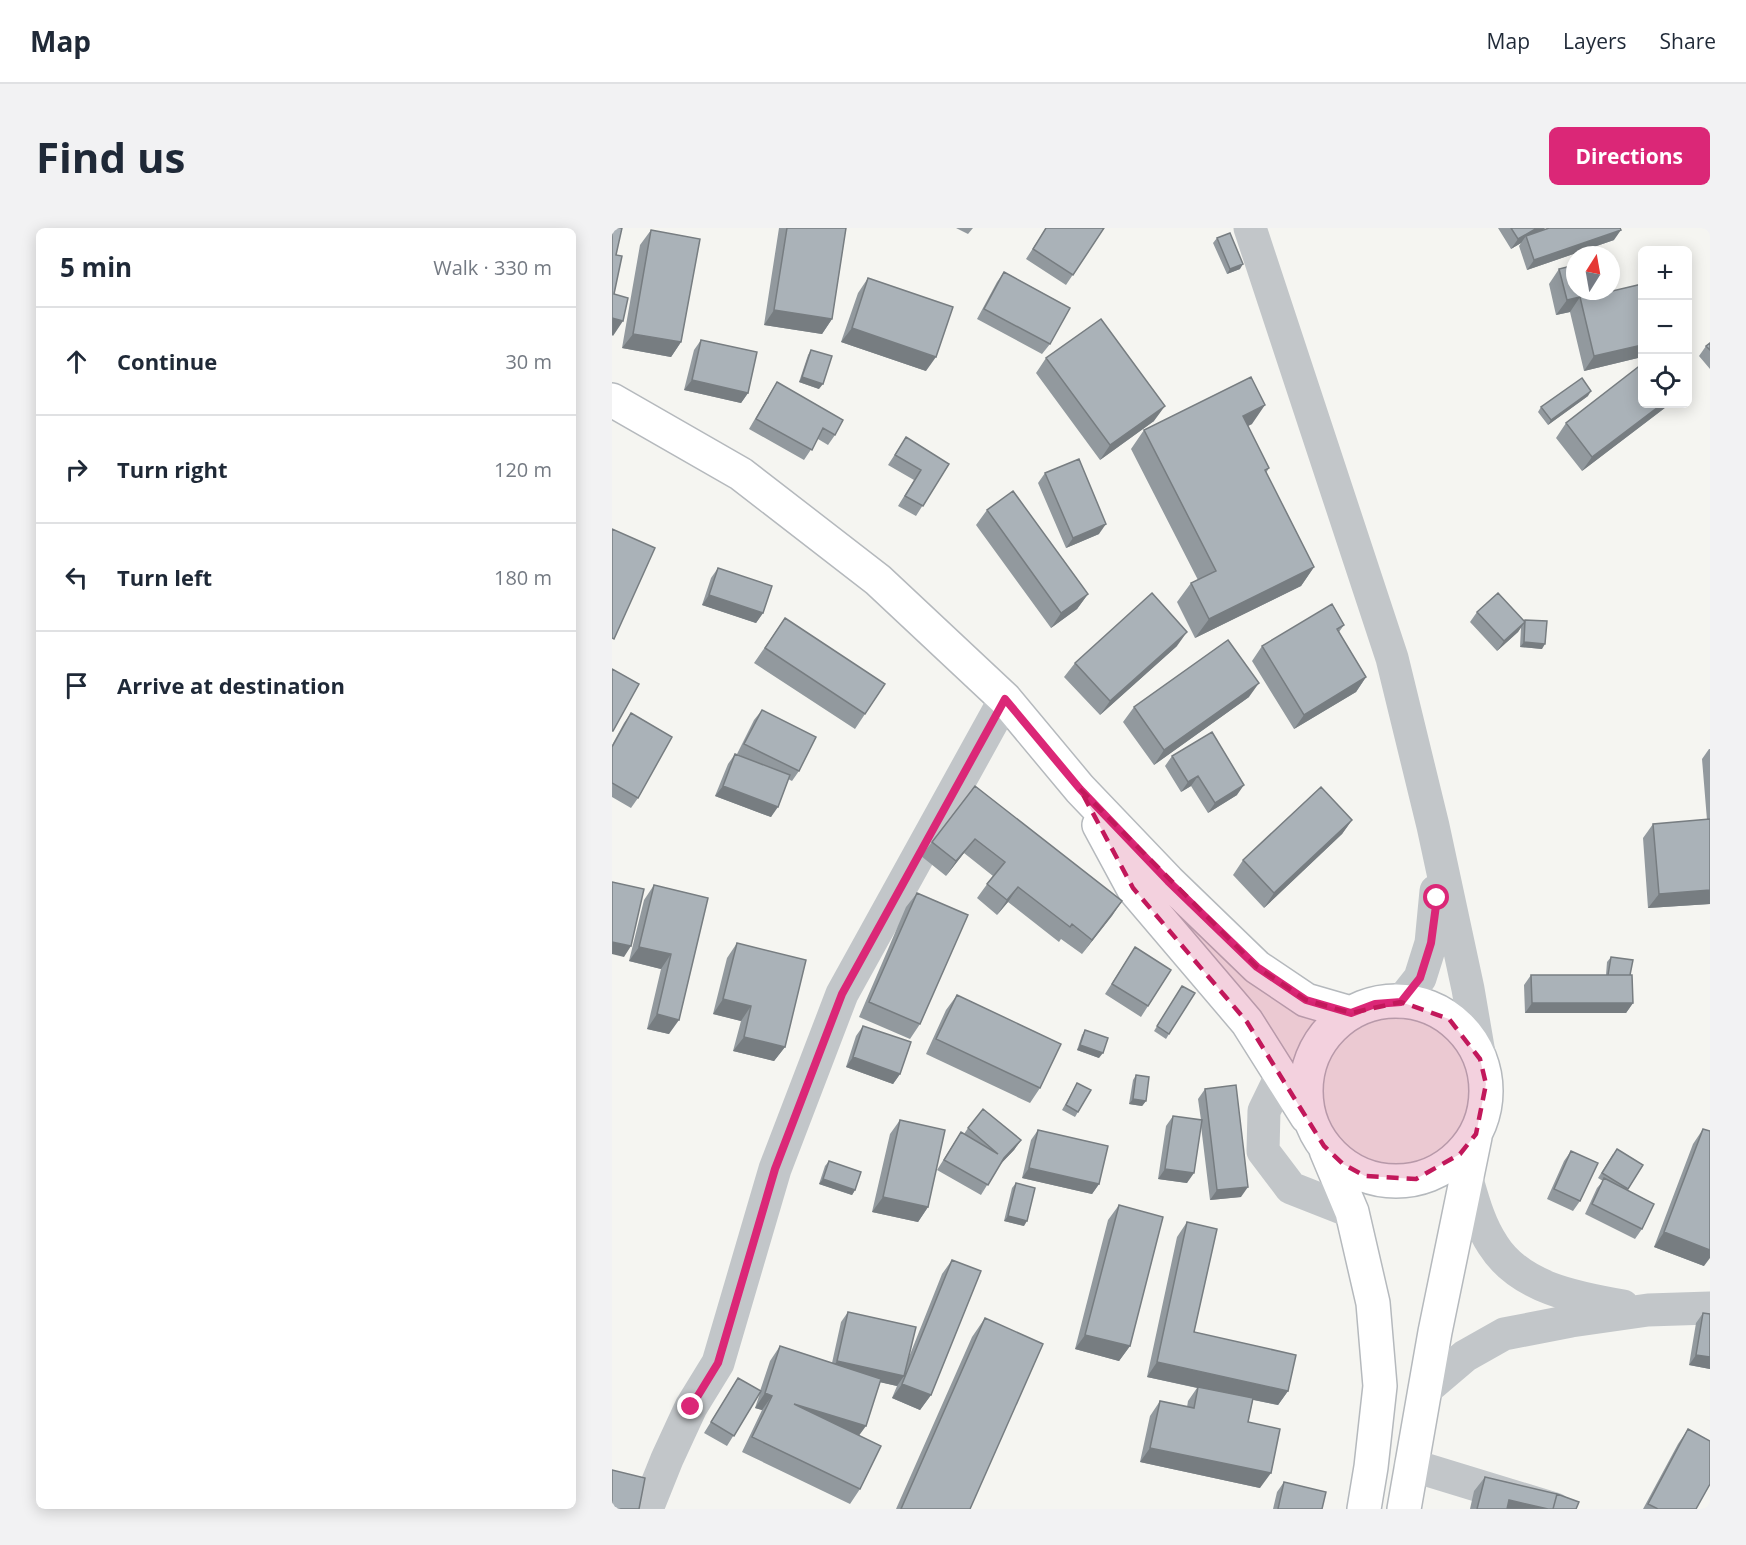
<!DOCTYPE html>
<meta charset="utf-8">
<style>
:root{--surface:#fff;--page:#f2f2f3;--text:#1f2937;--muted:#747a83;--line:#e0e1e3;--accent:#db2777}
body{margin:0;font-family:"Open Sans",sans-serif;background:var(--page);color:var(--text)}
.controls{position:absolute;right:18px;top:18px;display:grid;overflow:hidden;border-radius:9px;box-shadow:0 3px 15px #0003}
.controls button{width:54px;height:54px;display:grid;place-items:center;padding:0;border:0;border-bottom:2px solid var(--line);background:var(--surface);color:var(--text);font:30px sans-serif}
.compass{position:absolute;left:954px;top:18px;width:54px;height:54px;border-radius:50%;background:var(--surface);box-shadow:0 3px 15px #0003;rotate:11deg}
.stop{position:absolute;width:18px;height:18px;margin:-14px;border:4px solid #db2777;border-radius:50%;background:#fff}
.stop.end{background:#db2777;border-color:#fff;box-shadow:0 2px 6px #0008}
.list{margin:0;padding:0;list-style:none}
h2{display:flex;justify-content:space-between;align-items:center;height:78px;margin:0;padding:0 24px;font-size:26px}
h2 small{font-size:20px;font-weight:400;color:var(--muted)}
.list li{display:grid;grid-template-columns:39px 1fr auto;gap:18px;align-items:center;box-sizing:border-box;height:108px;padding:0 24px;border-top:2px solid var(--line)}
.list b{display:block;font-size:22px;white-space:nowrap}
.list em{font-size:20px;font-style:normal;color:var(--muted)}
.icon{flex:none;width:33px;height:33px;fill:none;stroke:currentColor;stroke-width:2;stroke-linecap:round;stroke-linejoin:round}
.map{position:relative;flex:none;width:1098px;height:1281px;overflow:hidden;border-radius:9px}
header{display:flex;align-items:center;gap:36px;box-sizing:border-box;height:84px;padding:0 30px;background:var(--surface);border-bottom:2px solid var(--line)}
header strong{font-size:28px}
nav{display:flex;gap:33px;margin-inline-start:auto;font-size:21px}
.intro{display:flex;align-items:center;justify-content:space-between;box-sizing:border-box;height:144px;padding:0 36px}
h1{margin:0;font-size:42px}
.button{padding:15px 27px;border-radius:9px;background:var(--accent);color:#fff;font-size:21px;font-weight:700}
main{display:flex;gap:36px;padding:0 36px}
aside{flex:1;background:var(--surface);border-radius:9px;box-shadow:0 3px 15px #0003}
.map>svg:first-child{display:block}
</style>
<header>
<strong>Map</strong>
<nav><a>Map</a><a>Layers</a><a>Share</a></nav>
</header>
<div class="intro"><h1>Find us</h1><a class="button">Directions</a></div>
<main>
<aside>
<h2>5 min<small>Walk · 330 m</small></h2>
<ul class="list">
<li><svg class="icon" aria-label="ahead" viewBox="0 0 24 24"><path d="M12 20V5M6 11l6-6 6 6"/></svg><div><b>Continue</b></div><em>30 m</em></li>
<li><svg class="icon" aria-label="right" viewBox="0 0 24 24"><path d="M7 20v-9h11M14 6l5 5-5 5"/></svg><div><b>Turn right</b></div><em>120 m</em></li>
<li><svg class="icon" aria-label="left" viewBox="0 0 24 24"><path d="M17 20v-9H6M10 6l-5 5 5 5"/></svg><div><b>Turn left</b></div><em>180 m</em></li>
<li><svg class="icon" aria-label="arrive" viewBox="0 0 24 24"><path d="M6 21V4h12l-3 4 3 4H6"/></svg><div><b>Arrive at destination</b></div></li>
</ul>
</aside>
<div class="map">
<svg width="1098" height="1281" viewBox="0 0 1098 1281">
<rect width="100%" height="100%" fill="#f5f5f1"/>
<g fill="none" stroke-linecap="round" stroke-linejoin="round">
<!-- major casing -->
<g stroke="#b5b9bd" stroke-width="36">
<path id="major" d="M0,172L129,246L266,352L393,471L468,561L556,653L645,739L694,772L739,785
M487,597L521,660L635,794L695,889
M694 863a90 90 0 1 1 180 0a90 90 0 1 1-180 0Z
M714,922L740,984L761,1075L768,1158L759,1239L752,1281
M792,1281L823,1104L863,909"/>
</g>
<!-- minor -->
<path stroke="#c2c6c9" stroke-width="33" d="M638,0L780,430L821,598L856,761L868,831
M789,774L808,750L819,715L824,663
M669,848L652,883L651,923L679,960L740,984
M854,948C861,972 867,996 881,1017C908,1060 965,1070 1011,1078
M813,1162L853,1128L892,1106L959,1093L1036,1082L1098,1080
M799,1237L943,1281
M35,1281L55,1231L79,1179L106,1135L163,941L230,766L393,471"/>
<!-- major -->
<use href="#major" stroke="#fff" stroke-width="33"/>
</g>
<!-- wall -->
<path fill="#92999e" d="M167,0H234L220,91L210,106L152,97Z
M344,0H361L356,6Z
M434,0H492L454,57L414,31Z
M886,0H933L931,2L1002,12L915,42L907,18L909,15L899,21Z
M39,2L69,114L59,129L10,120L28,17Z
M605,10L628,41L615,46L601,15Z
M947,41L992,65L1030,56V129L972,143L958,84L944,87L937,56Z
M392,44L438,116L430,126L365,91L385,54Z
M256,50L314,143L229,114L246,65Z
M89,112L136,165L129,175L72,162L82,122Z
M1098,115V141L1087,128L1094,118Z
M199,122L207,161L187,154L196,127Z
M434,130L542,193L488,232L424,145Z
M165,154L223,207L216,217L206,211L192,232L137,201L158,165Z
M976,168L936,197L926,184L929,179Z
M1030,176H1058L970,243L944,210L954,195Z
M640,196L636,198L657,240L654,245L702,339L689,358L583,410L565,374L579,355L586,352L519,221L532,202Z
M294,209L337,236L304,288L286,278L302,252L276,237Z
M433,245L487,306L454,320L426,255Z
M375,282L476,366L465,381L439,400L364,297Z
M106,340L151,385L144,395L90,377L99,350Z
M865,384L912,393L913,392L930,421L908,419L909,399L906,404L885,423L858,394Z
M173,390L253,486L243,501L142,435Z
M732,397L727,404L754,449L744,464L682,501L640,433L650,418Z
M565,418L488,487L452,449L463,435Z
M637,469L542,537L511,494L522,479Z
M150,482L187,543L180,553L176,551L159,589L103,568L116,536L123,526L137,532L125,526L142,492Z
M19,485L26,570L19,580L0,569V517L12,495Z
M1097,521H1098V676L1036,680L1031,610L1041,596L1095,592L1090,531Z
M560,528L625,567L596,585L579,558L569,564L553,538Z
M363,558L510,673L470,726L449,711L447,714L396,674L385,687L365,670L381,648L352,625L334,648L309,628L320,614Z
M740,592L730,606L652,680L621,647L631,632Z
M42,657L96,670L57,806L35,801L49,741L17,733L32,672Z
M305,665L308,796L298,811L247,789L294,679Z
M125,715L173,819L162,833L121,823L129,793L101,786L115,730Z
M523,719L536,778L529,789L493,766Z
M999,729L1018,747L1021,775L1014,785H913L912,757L919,747H994L995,734Z
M567,763L557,806L554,811L542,803Z
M345,767L428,860L418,875L314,826L334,782Z
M251,798L288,846L281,856L234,839L244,808Z
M473,802L487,830L465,822L470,807Z
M524,847L534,873L530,878L517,876L521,852Z
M465,855L466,884L463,889L450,882Z
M593,861L629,969L598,972L589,898L575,955L546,951L554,898L561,888L589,892L586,871Z
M288,892L316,979L306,994L260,984L278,906Z
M356,900L409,912L402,922L388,936L369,967L325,942L349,904L352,906Z
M1091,901L1092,1038L1042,1019L1081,916Z
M426,902L487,956L480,966L410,950L419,912Z
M959,923L968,973L961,983L935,971L952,933Z
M1001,926L1031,937L1015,962L1030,1001L1023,1011L973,986L985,960L991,953L986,950Z
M217,933L243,962L240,967L207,956L213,938Z
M404,955L412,998L392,993L400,960Z
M507,977L518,1118L507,1133L463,1121L496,992Z
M575,994L582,1104L676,1163L666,1177L641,1172L636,1194L648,1260L528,1234L538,1188L548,1173L575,1179L576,1173L585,1160L535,1149L565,1009Z
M340,1032L319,1167L308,1182L280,1170L285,1158L268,1154L247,1207L248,1261L238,1276L130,1224L150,1182L143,1180L148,1165L115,1218L92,1205L126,1150L148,1163L158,1133L168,1118L220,1135L229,1094L236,1084L297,1129L330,1046Z
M1091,1085L1098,1086V1141L1077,1137L1084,1095Z
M373,1090L358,1281H284L360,1109Z
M1076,1201L1084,1281H1031L1066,1216Z
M873,1249L945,1266L936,1281H858L862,1263Z
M672,1254L710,1281H661L665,1264Z"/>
<!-- shaded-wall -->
<path fill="#777d81" d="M925,0H933L931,2L914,8L909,15L899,21L906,11Z
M1009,2L1002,12L915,42L922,32Z
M631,36L628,41L615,46L618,41Z
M968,69L958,84L944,87L955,72Z
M162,82L220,91L210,106L152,97Z
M0,90L11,93L1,108L0,107Z
M240,100L324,129L314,143L229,114Z
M21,106L69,114L59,129L10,120Z
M1030,117V129L972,143L982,128Z
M190,149L211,156L207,161L187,154Z
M80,152L136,165L129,175L72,162Z
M979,163L976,168L936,197L939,192Z
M1050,176H1058L970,243L980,229Z
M653,177L640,196L617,207L631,188Z
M553,178L542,193L488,232L498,217Z
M494,296L487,306L454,320L461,310Z
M702,339L689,358L583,410L597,391Z
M476,366L465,381L439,400L449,385Z
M97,367L151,385L144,395L90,377Z
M913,394L906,404L885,423L892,413Z
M575,404L565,418L488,487L498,473Z
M912,414L933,416L930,421L908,419Z
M754,449L744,464L682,501L692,487Z
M647,455L637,469L542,537L552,522Z
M586,548L579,558L569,564L576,554Z
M632,557L625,567L596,585L603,575Z
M111,558L166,579L159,589L103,568Z
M740,592L730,606L652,680L662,665Z
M363,611L352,625L334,648L344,633Z
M406,659L396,674L385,687L395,672Z
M1098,662V676L1036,680L1047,666Z
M510,673L500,688L470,726L480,712Z
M0,714L19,718L12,729L0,726Z
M27,719L59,726L49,741L17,733Z
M111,771L139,778L129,793L101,786Z
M920,775H1021L1014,785H913Z
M45,786L67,792L57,806L35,801Z
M132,809L173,819L162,833L121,823Z
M468,817L491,825L487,830L465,822Z
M241,829L288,846L281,856L234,839Z
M521,871L534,873L530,878L517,876Z
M409,912L402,922L385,940L392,930Z
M417,940L487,956L480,966L410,950Z
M553,941L582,945L575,955L546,951Z
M211,951L243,962L240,967L207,956Z
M636,959L629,969L598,972L605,962Z
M271,969L316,979L306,994L260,984Z
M396,988L415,993L412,998L392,993Z
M1052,1004L1098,1022V1030L1092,1038L1042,1019Z
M473,1107L518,1118L507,1133L463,1121Z
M1084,1127L1098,1129V1141L1077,1137Z
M225,1133L292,1148L285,1158L218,1143Z
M545,1134L676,1163L666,1177L535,1149Z
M290,1156L319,1167L308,1182L280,1170Z
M153,1165L160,1168L150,1182L143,1180Z
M182,1176L254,1198L243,1213Z
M538,1220L659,1245L648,1260L528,1234Z
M897,1272L936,1281H891Z"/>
<!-- building -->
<path fill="#aab2b8" stroke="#777d81" stroke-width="1.5" d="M0,0H10L4,27L10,28L2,66L16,70L11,93L0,90Z
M175,0H234L220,91L162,82Z
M434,0H492L461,47L421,21Z
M899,0H925L906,11Z
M937,0H1008L1009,2L922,32L914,8Z
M39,2L88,11L69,114L21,106Z
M618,5L631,36L618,41L605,10Z
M963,37V63H991L992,65L1030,56V117L982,128L968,69L955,72L947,41Z
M392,44L458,80L438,116L372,81Z
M256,50L341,79L324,129L240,100Z
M489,91L553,178L498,217L434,130Z
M89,112L145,124L136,165L80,152Z
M1098,115V122L1094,118Z
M199,122L220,128L211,156L190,149Z
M1030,136V176H1050L980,229L954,195Z
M1076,148L1079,153L1076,156Z
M639,149L653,177L631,188L657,240L653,242L702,339L597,391L579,355L604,343L532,202Z
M970,150L979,163L939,192L929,179Z
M165,154L231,192L223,207L211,200L200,222L144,191Z
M294,209L337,236L311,278L293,268L309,242L283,227Z
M467,231L494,296L461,310L433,245Z
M401,263L476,366L449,385L375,282Z
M0,301L43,320L2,411L0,410Z
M106,340L160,358L151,385L97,367Z
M540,365L575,404L498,473L463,435Z
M886,365L913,394L892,413L865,384Z
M720,376L732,397L725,401L754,449L692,487L650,418Z
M173,390L273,456L253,486L153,420Z
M913,392L935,393L933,416L912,414Z
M616,412L647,455L552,522L522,479Z
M0,441L27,456L1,503H0Z
M150,482L204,509L187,543L132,516Z
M19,485L60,509L26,570L0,555V519Z
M600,504L632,557L603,575L586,548L576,554L560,528Z
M123,526L178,547L166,579L111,558Z
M363,558L510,673L480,712L460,696L458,699L406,659L395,672L375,656L393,634L363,611L344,633L320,614Z
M709,559L740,592L662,665L631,632Z
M1098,591V662L1047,666L1041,596Z
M0,654L32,661L19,718L0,714Z
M42,657L96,670L67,792L45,786L59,726L27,719Z
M305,665L356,687L308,796L257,774Z
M125,715L194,732L173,819L132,809L139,778L111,771Z
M523,719L559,742L536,778L500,756Z
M999,729L1021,732L1018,747H996Z
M919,747H1020L1021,775H920Z
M570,758L583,765L557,806L545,798Z
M345,767L449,816L428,860L324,811Z
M251,798L299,814L288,846L241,829Z
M473,802L496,810L491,825L468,817Z
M524,847L537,849L534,873L521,871Z
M465,855L479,862L466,884L454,877Z
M624,857L636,959L605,962L593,861Z
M371,881L409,912L392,930L376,957L332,932L349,904L386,926L356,900Z
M561,888L590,892L582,945L553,941Z
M288,892L333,902L316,979L271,969Z
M1091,901L1098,903V1022L1052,1004Z
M426,902L496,918L487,956L417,940Z
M1005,921L1031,937L1016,961L990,945Z
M959,923L986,935L968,973L942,961Z
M217,933L249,944L243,962L211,951Z
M992,950L1042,976L1030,1001L980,976Z
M404,955L423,960L415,993L396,988Z
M507,977L551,989L518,1118L473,1107Z
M575,994L605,1001L582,1104L684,1127L676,1163L545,1134Z
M340,1032L369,1043L319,1167L290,1156Z
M236,1084L304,1099L292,1148L225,1133Z
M1091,1085L1098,1086V1129L1084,1127Z
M373,1090L431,1116L358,1281H289Z
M168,1118L269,1151L254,1198L182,1176L269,1218L248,1261L140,1209L160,1168L153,1165Z
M126,1150L149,1163L122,1208L99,1194Z
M586,1159L641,1170L636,1194L668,1201L659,1245L538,1220L548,1173L582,1180Z
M1076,1201L1098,1213V1256L1084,1281H1046L1036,1276Z
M0,1242L33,1250L27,1281H0Z
M873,1249L945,1266L941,1281H936L897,1272L895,1281H865Z
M672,1254L714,1264L710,1281H666Z
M945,1266L967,1274L964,1281H941Z"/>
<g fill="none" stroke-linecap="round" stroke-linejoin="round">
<!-- route -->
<path stroke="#db2777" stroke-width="8" d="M79,1179L106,1135L163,941L230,766L393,471L468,561L556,653L645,739L694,772L739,785L763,776L789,774L808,750L819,715L825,670"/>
</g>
<!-- marked area -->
<path fill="#c2185b" fill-opacity="0.2" stroke="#c2185b" stroke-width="4.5" stroke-dasharray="12 8" stroke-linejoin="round" d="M468,561L645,739L694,772L739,785L789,774L837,791L868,831L874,856L864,906L848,926L804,951L753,948L731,936L712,918L635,794L521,660Z"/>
</svg>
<div class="controls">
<button>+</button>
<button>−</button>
<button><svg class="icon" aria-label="locate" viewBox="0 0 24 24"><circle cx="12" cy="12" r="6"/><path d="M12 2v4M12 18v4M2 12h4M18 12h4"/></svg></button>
</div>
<svg class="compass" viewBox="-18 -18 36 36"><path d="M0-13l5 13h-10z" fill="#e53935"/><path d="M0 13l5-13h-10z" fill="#747a83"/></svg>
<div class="stop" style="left:825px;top:670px"></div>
<div class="stop end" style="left:79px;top:1179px"></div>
</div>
</main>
